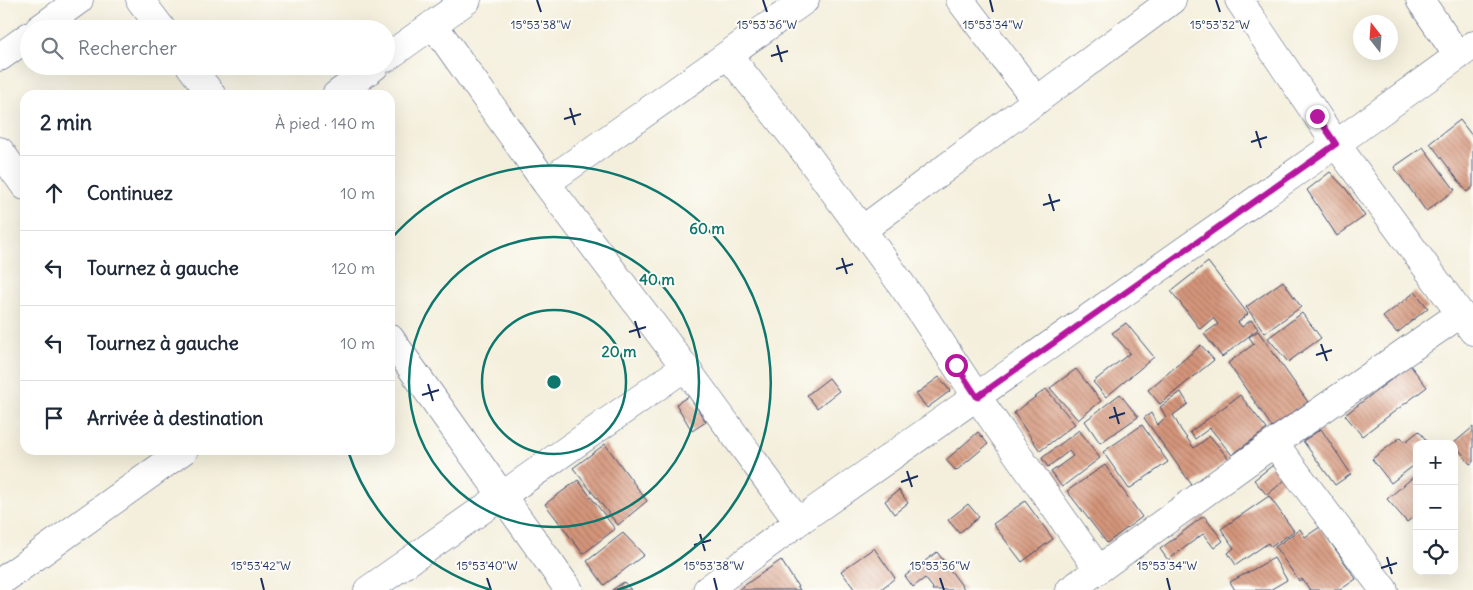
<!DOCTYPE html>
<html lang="fr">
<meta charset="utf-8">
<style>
:root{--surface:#fff;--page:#f6f6f7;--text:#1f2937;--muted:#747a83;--line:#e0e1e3}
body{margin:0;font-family:Delius,sans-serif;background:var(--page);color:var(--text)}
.controls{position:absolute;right:15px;bottom:15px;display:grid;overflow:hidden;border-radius:10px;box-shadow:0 5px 20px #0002}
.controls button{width:45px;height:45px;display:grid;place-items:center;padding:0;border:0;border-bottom:1px solid var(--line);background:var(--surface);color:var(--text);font:25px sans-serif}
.compass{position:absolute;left:1353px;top:15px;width:45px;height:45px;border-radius:50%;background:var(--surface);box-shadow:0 5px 20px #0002;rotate:343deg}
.stop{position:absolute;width:15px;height:15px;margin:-11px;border:4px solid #b5179e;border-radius:50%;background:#fff}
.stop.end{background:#b5179e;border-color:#fff;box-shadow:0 1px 5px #0008}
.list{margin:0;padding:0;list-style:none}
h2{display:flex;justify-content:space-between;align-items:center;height:65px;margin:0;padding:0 20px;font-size:21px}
h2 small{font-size:16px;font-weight:400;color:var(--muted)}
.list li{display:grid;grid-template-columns:32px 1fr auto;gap:15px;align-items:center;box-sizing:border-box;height:75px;padding:0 20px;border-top:1px solid var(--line)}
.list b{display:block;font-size:19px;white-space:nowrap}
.list em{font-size:16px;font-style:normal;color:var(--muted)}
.icon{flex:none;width:28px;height:28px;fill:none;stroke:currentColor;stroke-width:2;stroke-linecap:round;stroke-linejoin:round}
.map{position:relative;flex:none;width:1473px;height:590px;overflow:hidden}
.search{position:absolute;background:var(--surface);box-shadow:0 5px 20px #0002;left:20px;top:20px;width:375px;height:55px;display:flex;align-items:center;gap:12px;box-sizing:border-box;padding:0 18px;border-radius:28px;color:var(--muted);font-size:19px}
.panel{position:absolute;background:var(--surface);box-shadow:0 5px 20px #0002;left:20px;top:90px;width:375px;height:365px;border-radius:15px}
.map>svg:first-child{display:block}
</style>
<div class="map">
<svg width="1473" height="590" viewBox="0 0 1473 590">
<defs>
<pattern id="building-back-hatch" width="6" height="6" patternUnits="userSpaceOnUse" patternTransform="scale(1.25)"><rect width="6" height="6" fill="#d5957a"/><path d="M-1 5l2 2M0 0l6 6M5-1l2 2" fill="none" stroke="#ac7a67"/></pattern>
</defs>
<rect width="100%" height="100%" fill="#fdfcf7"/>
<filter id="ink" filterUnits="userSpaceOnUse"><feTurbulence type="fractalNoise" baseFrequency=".02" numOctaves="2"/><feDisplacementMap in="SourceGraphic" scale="10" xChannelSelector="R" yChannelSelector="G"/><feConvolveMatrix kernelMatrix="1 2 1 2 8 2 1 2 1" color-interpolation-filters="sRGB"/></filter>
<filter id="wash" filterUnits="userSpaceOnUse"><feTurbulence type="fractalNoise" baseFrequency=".0096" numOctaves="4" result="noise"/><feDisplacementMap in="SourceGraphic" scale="20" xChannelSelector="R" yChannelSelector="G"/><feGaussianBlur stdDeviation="1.12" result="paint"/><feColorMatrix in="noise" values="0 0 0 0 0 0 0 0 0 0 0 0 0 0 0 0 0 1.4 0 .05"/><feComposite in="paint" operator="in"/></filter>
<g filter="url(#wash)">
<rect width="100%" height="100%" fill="#f4efdc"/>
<g id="blocks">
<!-- building -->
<path fill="url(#building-back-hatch)" d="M1460,120L1473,137V187L1467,192L1430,143Z
M1423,147L1455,190L1426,211L1394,167Z
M1330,172L1346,189L1365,216L1337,236L1307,190Z
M1208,262L1248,314L1238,322L1242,327L1251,320L1258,329L1222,357L1204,334L1218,324L1213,318L1200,329L1171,291Z
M1283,281L1301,307L1265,333L1246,307Z
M1415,292L1428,308L1397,333L1383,317Z
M1302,313L1321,338L1288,362L1268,338Z
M1126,323L1154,357L1106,397L1093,382L1130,353L1112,333Z
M1258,331L1308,402L1272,427L1228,363L1254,344L1249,337Z
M1201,345L1214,360L1160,404L1148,390Z
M1410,365L1427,387L1362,436L1345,415Z
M1076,369L1101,401L1078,420L1050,388Z
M939,377L950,391L927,408L916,394Z
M829,378L839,391L817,408L807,395Z
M1046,389L1075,424L1040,451L1014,413Z
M1181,392L1188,404L1173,415L1181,430L1194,448L1210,436L1229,459L1192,485L1144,418L1151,413L1157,425L1166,417L1160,407Z
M1120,394L1138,417L1100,443L1085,421Z
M1240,395L1267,429L1232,455L1210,428L1195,439L1190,432Z
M689,396L706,422L692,431L676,404Z
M1142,425L1168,462L1129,489L1103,452Z
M1473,427V462L1470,464L1454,443Z
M1321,429L1351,474L1335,485L1303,441Z
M1079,430L1100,458L1062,487L1051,472L1073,456L1069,451L1048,467L1042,458Z
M1419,431L1429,444H1417V463L1391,483L1372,459L1401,437L1405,442Z
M978,432L988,444L956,471L946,460Z
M605,444L647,501L618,525L573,468Z
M1105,465L1142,517L1107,543L1067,491Z
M1273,465L1285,480L1267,495L1254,480Z
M1417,474V514L1407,522L1387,499Z
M578,480L615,529L583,554L545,504Z
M899,490L908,503L894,514L885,501Z
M1269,496L1294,531L1271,547L1268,543L1236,565L1228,553L1234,548L1221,529Z
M1025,501L1053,539L1022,562L993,524Z
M968,504L979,517L959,533L948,520Z
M1204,516L1223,541L1214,548L1203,534L1168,560L1160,549Z
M1320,527L1356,579L1340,590H1310L1302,579L1299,581L1275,547L1300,529L1305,537Z
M623,533L644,555L604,585L587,561Z
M874,548L895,578L880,590H855L841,571Z
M937,552L965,590H932L933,588L925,578L913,587L905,576Z
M1274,558L1287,580L1270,590H1235L1230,582Z
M781,560L800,590H738L742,587Z
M624,582L631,590H612Z"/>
</g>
</g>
<g filter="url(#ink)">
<use href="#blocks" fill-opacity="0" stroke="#3c4c71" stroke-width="1"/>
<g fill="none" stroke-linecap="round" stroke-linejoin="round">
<!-- minor casing -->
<g stroke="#3c4c71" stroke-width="29">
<path id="minor" d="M140,0L162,29
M960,0L1036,100
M1239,0L1336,144L1473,331
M1420,0L1458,56
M433,24L546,183L685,367L798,522
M39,29L79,0
M728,55L802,148L884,260L914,302L977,397L1098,569
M0,57L29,36
M386,58L467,0
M190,66L212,95
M336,95L375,66
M0,151L25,186
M546,183L805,0
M862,230L1172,0
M390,338L569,590
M1274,443L1384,590
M6,578L184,450
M368,590L685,367
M707,590L798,522L1336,144L1473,45
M1070,590L1274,443L1460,314"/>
</g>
<!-- minor -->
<use href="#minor" stroke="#fff" stroke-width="28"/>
</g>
</g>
<g fill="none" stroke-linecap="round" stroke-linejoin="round" filter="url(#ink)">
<!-- route -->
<path stroke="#b5179e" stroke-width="6" d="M956,365L977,397L1336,144L1317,116"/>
</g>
<!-- ticks -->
<path fill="none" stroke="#1b2f5e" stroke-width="2" d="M537,0L541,12M763,0L767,12M990,0L993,12M1216,0L1220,12M777,45L782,62M771,56L788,51M570,108L575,125M564,119L581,114M1256,131L1261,148M1251,142L1267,137M1049,194L1054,211M1043,205L1060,200M842,258L847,274M836,269L853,264M635,321L640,338M629,332L646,327M1321,344L1327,361M1316,355L1332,350M428,384L433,401M422,395L439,390M1114,407L1119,424M1109,418L1125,413M907,471L912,487M901,482L918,476M700,534L705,551M694,545L711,540M1387,557L1392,574M1381,568L1397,563M261,578L264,590M487,578L491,590M714,578L717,590M940,578L944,590M1167,578L1170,590"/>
<!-- distance rings -->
<g fill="none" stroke="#0f766e" stroke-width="2.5">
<circle cx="554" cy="382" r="72"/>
<circle cx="554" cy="382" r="145"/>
<path d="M491 590A217 217 0 0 1 348 451M390 240A217 217 0 1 1 617 590"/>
</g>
<g font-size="12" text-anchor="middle" fill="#1b2f5e" stroke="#fdfcf7" stroke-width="4" stroke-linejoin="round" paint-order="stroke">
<text x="541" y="29">15°53'38"W</text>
<text x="767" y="29">15°53'36"W</text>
<text x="993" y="29">15°53'34"W</text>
<text x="1220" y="29">15°53'32"W</text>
<text x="261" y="570">15°53'42"W</text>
<text x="487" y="570">15°53'40"W</text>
<text x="714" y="570">15°53'38"W</text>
<text x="940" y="570">15°53'36"W</text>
<text x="1167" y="570">15°53'34"W</text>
</g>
<circle cx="554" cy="382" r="8" fill="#0f766e" stroke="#fdfcf7" stroke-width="2.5"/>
<g font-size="15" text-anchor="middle" font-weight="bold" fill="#0f766e" stroke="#fdfcf7" stroke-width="4" stroke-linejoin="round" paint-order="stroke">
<text x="707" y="234">60 m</text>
<text x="657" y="285">40 m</text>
<text x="619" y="357">20 m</text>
</g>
</svg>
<div class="controls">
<button>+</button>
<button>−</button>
<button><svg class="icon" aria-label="locate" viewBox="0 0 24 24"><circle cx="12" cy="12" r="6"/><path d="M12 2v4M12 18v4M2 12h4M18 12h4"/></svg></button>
</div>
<svg class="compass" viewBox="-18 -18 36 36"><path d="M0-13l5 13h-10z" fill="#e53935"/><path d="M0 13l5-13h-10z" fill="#747a83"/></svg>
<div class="stop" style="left:956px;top:365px"></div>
<div class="stop end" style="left:1317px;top:116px"></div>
<div class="search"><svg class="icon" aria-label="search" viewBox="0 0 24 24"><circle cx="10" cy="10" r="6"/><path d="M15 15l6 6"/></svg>Rechercher</div>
<section class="panel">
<h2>2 min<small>À pied · 140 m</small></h2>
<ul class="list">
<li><svg class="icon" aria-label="ahead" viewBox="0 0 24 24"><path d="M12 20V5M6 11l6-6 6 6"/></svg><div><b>Continuez</b></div><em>10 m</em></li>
<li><svg class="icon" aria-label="left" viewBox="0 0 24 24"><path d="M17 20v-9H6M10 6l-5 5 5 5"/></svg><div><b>Tournez à gauche</b></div><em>120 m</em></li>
<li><svg class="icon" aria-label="left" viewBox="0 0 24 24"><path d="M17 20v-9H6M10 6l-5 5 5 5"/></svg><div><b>Tournez à gauche</b></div><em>10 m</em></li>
<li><svg class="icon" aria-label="arrive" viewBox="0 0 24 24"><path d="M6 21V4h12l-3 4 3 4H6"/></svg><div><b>Arrivée à destination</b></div></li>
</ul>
</section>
</div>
